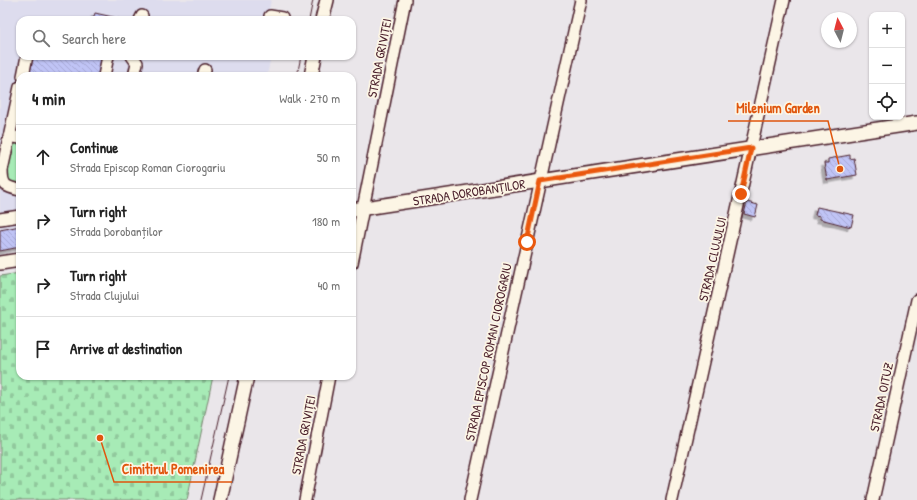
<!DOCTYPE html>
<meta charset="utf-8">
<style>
:root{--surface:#fff;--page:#f2f2f2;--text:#222;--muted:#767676;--line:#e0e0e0}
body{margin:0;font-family:"Patrick Hand",sans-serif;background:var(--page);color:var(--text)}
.controls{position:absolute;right:12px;top:12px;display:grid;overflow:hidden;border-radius:8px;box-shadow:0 1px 3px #0004}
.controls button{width:36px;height:36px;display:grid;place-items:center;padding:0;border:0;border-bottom:1px solid var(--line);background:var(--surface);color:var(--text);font:20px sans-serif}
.compass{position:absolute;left:821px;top:12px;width:36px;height:36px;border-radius:50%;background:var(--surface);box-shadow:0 1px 3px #0004;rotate:353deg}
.stop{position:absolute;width:12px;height:12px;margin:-9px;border:3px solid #ea580c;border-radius:50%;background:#fff}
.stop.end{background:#ea580c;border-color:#fff;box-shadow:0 1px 4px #0008}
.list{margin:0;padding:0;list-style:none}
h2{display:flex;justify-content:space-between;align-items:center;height:52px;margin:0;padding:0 16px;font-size:17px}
h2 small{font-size:13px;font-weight:400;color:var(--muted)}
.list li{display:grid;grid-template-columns:26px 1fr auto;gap:12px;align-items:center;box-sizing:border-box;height:64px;padding:0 16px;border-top:1px solid var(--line)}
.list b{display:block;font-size:15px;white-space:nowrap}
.list p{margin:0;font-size:13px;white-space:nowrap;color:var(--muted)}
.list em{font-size:13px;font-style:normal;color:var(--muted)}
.icon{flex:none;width:22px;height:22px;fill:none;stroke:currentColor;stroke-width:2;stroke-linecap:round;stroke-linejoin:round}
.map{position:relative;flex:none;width:917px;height:500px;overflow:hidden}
.search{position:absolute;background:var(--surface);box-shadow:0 1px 3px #0004;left:16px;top:16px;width:340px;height:44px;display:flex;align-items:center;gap:10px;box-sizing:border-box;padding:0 14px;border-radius:12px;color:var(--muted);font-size:15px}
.panel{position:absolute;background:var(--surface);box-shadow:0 1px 3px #0004;left:16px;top:72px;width:340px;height:308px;border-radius:12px}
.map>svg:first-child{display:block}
</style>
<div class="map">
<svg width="917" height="500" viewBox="0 0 917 500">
<defs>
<pattern id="cemetery-stones" width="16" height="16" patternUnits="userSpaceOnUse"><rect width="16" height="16" fill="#a7ebb6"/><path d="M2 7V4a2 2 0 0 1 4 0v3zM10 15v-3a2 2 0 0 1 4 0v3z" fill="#91c99d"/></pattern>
<pattern id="building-back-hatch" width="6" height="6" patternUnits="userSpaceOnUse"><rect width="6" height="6" fill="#c0c4f6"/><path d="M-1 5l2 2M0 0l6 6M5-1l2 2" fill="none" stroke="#a6a8d3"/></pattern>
<filter id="shadow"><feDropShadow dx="-3.5" dy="3.5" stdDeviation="0" flood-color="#0004"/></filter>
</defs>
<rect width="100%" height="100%" fill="#eae6ea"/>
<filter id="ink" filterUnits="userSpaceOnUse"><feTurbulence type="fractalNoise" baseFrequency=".025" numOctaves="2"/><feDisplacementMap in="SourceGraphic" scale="8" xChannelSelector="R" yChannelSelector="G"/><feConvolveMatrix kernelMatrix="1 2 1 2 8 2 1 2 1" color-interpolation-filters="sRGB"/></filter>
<g filter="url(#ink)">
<!-- built -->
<path fill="#dddcee" d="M0,0H271L267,20H20V56H271L267,76H20V247L0,250Z"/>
<!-- cemetery -->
<path fill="url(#cemetery-stones)" stroke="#788570" d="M20,273V376H213L187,500H0V276Z"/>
<!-- park -->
<path fill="#a7ebb6" stroke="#788570" d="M20,142V187L13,186L5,178L13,145Z"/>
<!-- building -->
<path fill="url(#building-back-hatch)" stroke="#4a1f2b" filter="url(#shadow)" d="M95,13L126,20H93Z
M32,56H105L101,76H28Z
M850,155V159L854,158L857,175L827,180L824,163H828V159Z
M747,202L758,205L755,217L744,214Z
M817,207L854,215L851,227L820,219V216L815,215Z
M20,226V247L0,251V230Z"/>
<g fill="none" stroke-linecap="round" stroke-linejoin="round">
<!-- minor casing -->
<g stroke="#4a1f2b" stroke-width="14">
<path id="minor" d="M270,16L282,18
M140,20L142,16
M132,56L137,63L134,76
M23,76L27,56
M104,76L108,56
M203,76L205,70
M20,87L2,170C2,186 6,187 20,190
M9,136L20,138
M0,219L20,216
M352,263L405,0
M305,500L329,376
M470,500L581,0
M672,500L784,0
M873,500L917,300"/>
</g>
<!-- major casing -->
<g stroke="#4a1f2b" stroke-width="16">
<path id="major" d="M322,20L327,0
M311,76L315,56
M352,210L917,123
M0,263L20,260
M220,500L247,376"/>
</g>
<!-- minor -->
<use href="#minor" stroke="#fcf5e5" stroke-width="11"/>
<!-- major -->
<use href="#major" stroke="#fcf5e5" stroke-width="13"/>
<!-- tram -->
<path stroke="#4a1f2b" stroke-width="1" d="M309,20L313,0
M297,76L301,56
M201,500L229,376"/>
</g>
</g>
<g fill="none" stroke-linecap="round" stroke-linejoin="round" filter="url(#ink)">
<!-- route -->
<path stroke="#ea580c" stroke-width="5" d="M527,242L540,181L751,148L741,194"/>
</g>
<g text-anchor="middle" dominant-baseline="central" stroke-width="3.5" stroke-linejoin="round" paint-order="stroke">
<!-- street labels -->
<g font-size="13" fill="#4a1f2b" stroke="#fcf5e5">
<text transform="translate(379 58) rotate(-79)">STRADA GRIVIȚEI</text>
<text transform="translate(469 192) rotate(-9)">STRADA DOROBANȚILOR</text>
<text transform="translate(712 259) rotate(-77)">STRADA CLUJULUI</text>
<text transform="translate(488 352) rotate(-78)">STRADA EPISCOP ROMAN CIOROGARIU</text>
<text transform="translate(881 397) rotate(-78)">STRADA OITUZ</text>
<text transform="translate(303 435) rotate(-79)">STRADA GRIVIȚEI</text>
</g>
</g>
<!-- callouts -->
<path fill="none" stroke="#e0560e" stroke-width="1.5" d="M840 169L828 121H728M100 438L114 482H232"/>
<g fill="#e0560e" stroke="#fcf5e5" stroke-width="1.5">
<circle cx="840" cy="169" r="4"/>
<circle cx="100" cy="438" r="4"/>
</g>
<g font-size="14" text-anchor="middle" font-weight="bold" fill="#e0560e" stroke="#fcf5e5" stroke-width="3.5" stroke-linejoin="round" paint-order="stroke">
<text x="778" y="113">Milenium Garden</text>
<text x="173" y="474">Cimitirul Pomenirea</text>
</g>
</svg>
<div class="controls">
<button>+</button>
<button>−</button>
<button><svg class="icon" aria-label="locate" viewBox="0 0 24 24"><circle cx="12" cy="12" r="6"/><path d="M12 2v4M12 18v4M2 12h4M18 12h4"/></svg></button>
</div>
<svg class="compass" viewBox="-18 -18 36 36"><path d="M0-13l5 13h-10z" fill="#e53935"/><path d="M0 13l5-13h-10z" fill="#767676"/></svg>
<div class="stop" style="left:527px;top:242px"></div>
<div class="stop end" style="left:741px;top:194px"></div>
<div class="search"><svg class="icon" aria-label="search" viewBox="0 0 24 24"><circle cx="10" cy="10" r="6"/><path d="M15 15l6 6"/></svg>Search here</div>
<section class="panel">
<h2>4 min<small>Walk · 270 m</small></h2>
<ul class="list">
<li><svg class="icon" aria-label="ahead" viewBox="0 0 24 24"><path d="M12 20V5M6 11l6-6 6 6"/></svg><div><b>Continue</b><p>Strada Episcop Roman Ciorogariu</p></div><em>50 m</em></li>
<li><svg class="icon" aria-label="right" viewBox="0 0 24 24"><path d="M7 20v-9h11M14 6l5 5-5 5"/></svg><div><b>Turn right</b><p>Strada Dorobanților</p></div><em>180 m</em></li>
<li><svg class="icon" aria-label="right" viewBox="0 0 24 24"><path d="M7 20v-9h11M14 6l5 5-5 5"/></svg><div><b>Turn right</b><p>Strada Clujului</p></div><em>40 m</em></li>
<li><svg class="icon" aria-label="arrive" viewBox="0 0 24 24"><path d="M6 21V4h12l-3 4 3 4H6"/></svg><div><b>Arrive at destination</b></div></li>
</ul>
</section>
</div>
